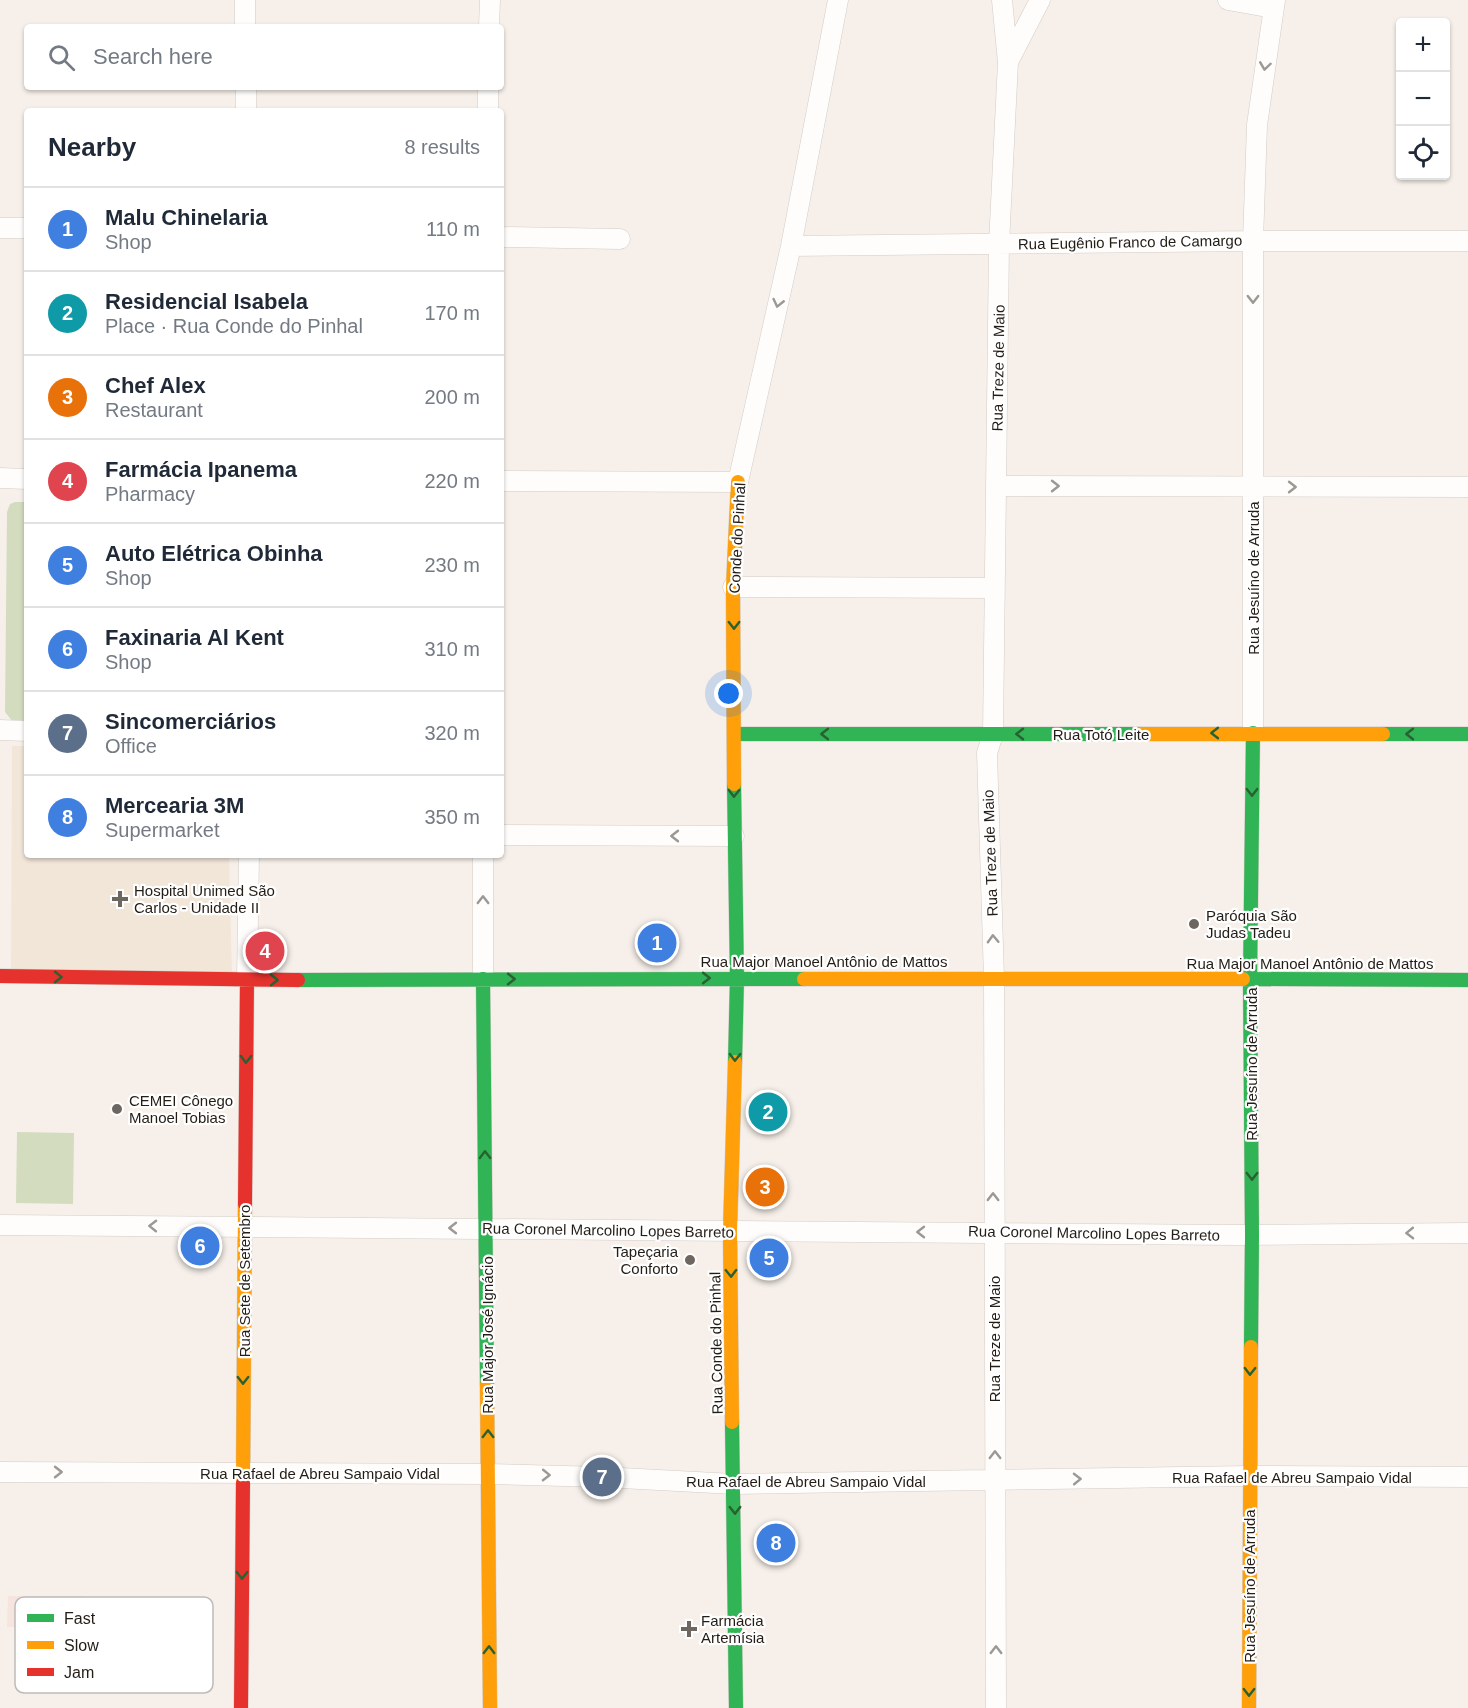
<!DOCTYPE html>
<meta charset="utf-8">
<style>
:root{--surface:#fff;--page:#f2f2f3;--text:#1f2937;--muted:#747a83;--line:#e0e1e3;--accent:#b45309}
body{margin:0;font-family:Helvetica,sans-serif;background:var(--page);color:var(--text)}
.controls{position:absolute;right:18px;top:18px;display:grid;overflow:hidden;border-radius:6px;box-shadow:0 2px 4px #0004}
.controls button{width:54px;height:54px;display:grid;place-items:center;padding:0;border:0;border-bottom:2px solid var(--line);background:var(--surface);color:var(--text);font:30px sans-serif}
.you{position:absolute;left:729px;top:694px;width:21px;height:21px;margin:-15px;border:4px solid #fff;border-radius:50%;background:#1a73e8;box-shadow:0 0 0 9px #1a73e833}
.badge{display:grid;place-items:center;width:39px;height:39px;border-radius:50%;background:var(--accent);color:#fff;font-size:20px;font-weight:700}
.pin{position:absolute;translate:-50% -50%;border:3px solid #fff;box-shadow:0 2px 6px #0006}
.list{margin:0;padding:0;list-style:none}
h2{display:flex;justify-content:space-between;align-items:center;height:78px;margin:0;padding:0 24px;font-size:26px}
h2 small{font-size:20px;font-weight:400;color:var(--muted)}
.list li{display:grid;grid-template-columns:39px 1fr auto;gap:18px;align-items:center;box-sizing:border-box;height:84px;padding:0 24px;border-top:2px solid var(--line)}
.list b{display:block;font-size:22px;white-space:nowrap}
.list p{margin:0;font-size:20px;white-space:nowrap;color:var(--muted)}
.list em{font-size:20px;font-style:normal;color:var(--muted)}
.icon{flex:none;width:33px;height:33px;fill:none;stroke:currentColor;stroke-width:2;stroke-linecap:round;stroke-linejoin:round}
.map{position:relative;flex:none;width:1468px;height:1708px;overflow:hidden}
.search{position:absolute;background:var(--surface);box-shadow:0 2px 4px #0004;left:24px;top:24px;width:480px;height:66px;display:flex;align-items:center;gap:15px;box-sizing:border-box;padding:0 21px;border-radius:6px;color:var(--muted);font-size:22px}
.panel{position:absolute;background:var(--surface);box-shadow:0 2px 4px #0004;left:24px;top:108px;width:480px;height:750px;border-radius:6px}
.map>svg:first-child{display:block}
</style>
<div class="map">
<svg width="1468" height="1708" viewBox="0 0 1468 1708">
<rect width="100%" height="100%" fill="#f7f0ea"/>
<!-- education -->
<path fill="#f6e4df" d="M8,1596H83V1627H7Z"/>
<!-- medical -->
<path fill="#f2e6d9" d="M12,746H27V855H229L232,975L11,970Z"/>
<!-- green -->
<path fill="#d3dcbf" d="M15,502H27V724L13,722L5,712L7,512L10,504Z
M17,1132L74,1133L73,1204L16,1203Z"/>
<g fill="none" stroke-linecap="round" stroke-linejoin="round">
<!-- street casing -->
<g stroke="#d3ccc6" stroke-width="21">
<path id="street" d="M245,0V27
M1228,0L1273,8
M489,27L490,0
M1008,62L1040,0
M246,87V111
M488,111V87
M0,228H27
M501,237L620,239
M791,246L1253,241H1468
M0,478L27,479
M501,481L738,482L791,246L838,0
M996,486L1468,487
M733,587L994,588
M0,730L27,731
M1253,733V241L1257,125L1275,0
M501,835L734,836
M483,979V855
M247,980L249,855
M0,1225L1235,1235L1468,1233
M0,1472L488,1474L602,1477L734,1484L1249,1476L1468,1477
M996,1708L994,978L987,753L993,734L999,244L1008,62L1002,0"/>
</g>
<!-- fast casing -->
<g stroke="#d3ccc6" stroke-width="15">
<path id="fast" d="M735,734H1140
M1383,734H1468
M734,784L737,978L735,1062
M483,979L487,1384
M1243,979L1468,980
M298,980L804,979
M1251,1347L1252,1235L1250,980L1253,733
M732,1422L736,1708"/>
</g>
<!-- slow casing -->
<g stroke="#d3ccc6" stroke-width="15">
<path id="slow" d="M1140,734H1383
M734,784L733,587L738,482
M804,979H1243
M487,1384L490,1708
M732,1422L730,1231L735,1062
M243,1483L245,1204
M1249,1708L1251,1347"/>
</g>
<!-- jam casing -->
<g stroke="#d3ccc6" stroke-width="15">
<path id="jam" d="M0,976L298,980
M245,1204L247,980
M241,1708L243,1483"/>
</g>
<!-- street -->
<use href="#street" stroke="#fefdfc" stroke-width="20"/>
<!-- fast -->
<use href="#fast" stroke="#30b455" stroke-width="14"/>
<!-- slow -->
<use href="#slow" stroke="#ff9f0a" stroke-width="14"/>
<!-- jam -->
<use href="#jam" stroke="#e5322d" stroke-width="14"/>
</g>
<!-- one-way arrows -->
<defs><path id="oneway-chevron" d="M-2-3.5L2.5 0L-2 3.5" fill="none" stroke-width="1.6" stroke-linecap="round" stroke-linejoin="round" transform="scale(1.5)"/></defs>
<g stroke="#9c9894">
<use href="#oneway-chevron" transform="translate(1265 66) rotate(98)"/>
<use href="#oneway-chevron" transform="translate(1253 299) rotate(90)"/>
<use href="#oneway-chevron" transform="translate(778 303) rotate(103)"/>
<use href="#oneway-chevron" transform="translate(1055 486)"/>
<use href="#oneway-chevron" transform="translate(1292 487)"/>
<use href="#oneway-chevron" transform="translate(675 836) rotate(-180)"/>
<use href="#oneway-chevron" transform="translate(483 900) rotate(-90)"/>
<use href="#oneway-chevron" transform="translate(993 939) rotate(-92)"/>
<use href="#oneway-chevron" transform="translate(993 1197) rotate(-90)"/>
<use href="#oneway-chevron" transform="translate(153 1226) rotate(-179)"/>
<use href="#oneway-chevron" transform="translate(453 1228) rotate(-180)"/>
<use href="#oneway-chevron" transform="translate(921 1232) rotate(-180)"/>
<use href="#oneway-chevron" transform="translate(1410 1233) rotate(179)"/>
<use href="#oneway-chevron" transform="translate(995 1455) rotate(-90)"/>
<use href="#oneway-chevron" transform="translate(58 1472)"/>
<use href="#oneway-chevron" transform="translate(546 1475) rotate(1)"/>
<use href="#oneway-chevron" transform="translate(1077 1479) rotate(-1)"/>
<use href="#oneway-chevron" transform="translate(996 1650) rotate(-90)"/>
</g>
<g stroke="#296132">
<use href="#oneway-chevron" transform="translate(734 625) rotate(90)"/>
<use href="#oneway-chevron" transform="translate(1215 733) rotate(180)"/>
<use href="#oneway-chevron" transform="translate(825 734) rotate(180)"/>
<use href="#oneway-chevron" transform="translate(1020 734) rotate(180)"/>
<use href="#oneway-chevron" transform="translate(1410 734) rotate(-180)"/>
<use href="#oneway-chevron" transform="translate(1252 792) rotate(90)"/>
<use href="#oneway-chevron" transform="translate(734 793) rotate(91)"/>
<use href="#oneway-chevron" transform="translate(58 977) rotate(1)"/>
<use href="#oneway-chevron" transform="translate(706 978)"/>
<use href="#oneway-chevron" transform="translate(511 979)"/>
<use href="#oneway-chevron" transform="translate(274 980)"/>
<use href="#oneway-chevron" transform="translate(735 1057) rotate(91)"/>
<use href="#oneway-chevron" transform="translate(246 1059) rotate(91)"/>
<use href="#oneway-chevron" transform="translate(485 1155) rotate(-91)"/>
<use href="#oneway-chevron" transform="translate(1252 1176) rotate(90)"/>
<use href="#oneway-chevron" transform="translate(731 1273) rotate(89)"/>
<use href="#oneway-chevron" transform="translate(1250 1371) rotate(91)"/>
<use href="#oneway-chevron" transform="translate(243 1380) rotate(90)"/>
<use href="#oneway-chevron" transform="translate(488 1434) rotate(-90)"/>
<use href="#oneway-chevron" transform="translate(735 1510) rotate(90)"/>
<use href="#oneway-chevron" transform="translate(242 1575) rotate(90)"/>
<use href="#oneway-chevron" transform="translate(489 1650) rotate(-90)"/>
<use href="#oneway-chevron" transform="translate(1249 1692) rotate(90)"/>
</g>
<!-- markers -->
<g fill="#6e6760" stroke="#fff" stroke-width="2">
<path d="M117 890h6v6h6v6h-6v6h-6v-6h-6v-6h6z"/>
<circle cx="1194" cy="924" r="6"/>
<circle cx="117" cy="1109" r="6"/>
<circle cx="690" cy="1260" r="6"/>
<path d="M686 1620h6v6h6v6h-6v6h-6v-6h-6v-6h6z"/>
</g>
<g text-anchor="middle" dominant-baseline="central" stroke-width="4.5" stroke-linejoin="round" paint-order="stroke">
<!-- street labels -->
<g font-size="15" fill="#241d16" stroke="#fff">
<text transform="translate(1130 242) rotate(-1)">Rua Eugênio Franco de Camargo</text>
<text transform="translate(998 368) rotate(-89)">Rua Treze de Maio</text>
<text transform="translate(737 538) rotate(-87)">Conde do Pinhal</text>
<text transform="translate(1253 578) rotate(-90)">Rua Jesuíno de Arruda</text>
<text x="1101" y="734">Rua Totó Leite</text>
<text transform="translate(990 853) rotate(-92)">Rua Treze de Maio</text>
<text x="824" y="961">Rua Major Manoel Antônio de Mattos</text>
<text x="1310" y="963">Rua Major Manoel Antônio de Mattos</text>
<text transform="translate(1251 1064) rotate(-90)">Rua Jesuíno de Arruda</text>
<text transform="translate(608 1230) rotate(1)">Rua Coronel Marcolino Lopes Barreto</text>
<text transform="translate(1094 1233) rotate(1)">Rua Coronel Marcolino Lopes Barreto</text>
<text transform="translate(244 1281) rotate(-90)">Rua Sete de Setembro</text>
<text transform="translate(487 1335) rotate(-90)">Rua Major José Ignácio</text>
<text transform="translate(994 1339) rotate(-90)">Rua Treze de Maio</text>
<text transform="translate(716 1343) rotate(-91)">Rua Conde do Pinhal</text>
<text x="320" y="1473">Rua Rafael de Abreu Sampaio Vidal</text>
<text x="1292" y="1477">Rua Rafael de Abreu Sampaio Vidal</text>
<text x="806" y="1481">Rua Rafael de Abreu Sampaio Vidal</text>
<text transform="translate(1249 1586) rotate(-90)">Rua Jesuíno de Arruda</text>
</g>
<!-- poi labels -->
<g font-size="15" fill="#241d16" stroke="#fff" text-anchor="start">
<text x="134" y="890">Hospital Unimed São<tspan x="134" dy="17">Carlos - Unidade II</tspan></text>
<text x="1206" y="915">Paróquia São<tspan x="1206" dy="17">Judas Tadeu</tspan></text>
<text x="129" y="1100">CEMEI Cônego<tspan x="129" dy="17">Manoel Tobias</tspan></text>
<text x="678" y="1251" text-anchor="end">Tapeçaria<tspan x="678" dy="17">Conforto</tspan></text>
<text x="701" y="1620">Farmácia<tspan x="701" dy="17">Artemísia</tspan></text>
</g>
</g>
<!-- legend -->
<rect x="15" y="1597" width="198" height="96" rx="9" fill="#fff" stroke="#bdbbb9" stroke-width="1.5"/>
<rect x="27" y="1614" width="27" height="8" fill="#30b455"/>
<rect x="27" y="1641" width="27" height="8" fill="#ff9f0a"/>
<rect x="27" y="1668" width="27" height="8" fill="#e5322d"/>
<g font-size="16" fill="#241d16">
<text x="64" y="1624">Fast</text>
<text x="64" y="1651">Slow</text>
<text x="64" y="1678">Jam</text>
</g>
</svg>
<div class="controls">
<button>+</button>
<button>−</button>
<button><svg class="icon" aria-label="locate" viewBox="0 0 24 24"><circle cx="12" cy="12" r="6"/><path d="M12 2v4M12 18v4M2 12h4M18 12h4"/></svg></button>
</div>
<div class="you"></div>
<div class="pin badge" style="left:657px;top:943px;background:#3f7fe0">1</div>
<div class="pin badge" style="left:768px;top:1112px;background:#0f9aa8">2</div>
<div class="pin badge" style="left:765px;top:1187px;background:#e8710a">3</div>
<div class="pin badge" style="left:265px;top:951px;background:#e0444e">4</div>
<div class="pin badge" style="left:769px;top:1258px;background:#3f7fe0">5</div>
<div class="pin badge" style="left:200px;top:1246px;background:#3f7fe0">6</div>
<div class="pin badge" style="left:602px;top:1477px;background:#5c6f8a">7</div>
<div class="pin badge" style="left:776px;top:1543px;background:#3f7fe0">8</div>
<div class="search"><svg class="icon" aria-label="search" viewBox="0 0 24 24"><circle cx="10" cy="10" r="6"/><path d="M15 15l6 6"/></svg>Search here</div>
<section class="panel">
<h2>Nearby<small>8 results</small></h2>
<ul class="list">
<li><span class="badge" style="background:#3f7fe0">1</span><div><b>Malu Chinelaria</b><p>Shop</p></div><em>110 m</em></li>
<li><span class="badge" style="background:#0f9aa8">2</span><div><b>Residencial Isabela</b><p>Place · Rua Conde do Pinhal</p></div><em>170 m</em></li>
<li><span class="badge" style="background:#e8710a">3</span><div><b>Chef Alex</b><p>Restaurant</p></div><em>200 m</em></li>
<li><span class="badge" style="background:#e0444e">4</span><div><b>Farmácia Ipanema</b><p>Pharmacy</p></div><em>220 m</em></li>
<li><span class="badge" style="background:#3f7fe0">5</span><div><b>Auto Elétrica Obinha</b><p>Shop</p></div><em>230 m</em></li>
<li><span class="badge" style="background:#3f7fe0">6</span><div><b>Faxinaria Al Kent</b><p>Shop</p></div><em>310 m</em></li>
<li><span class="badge" style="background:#5c6f8a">7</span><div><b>Sincomerciários</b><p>Office</p></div><em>320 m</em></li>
<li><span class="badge" style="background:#3f7fe0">8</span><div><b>Mercearia 3M</b><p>Supermarket</p></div><em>350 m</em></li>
</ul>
</section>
</div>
